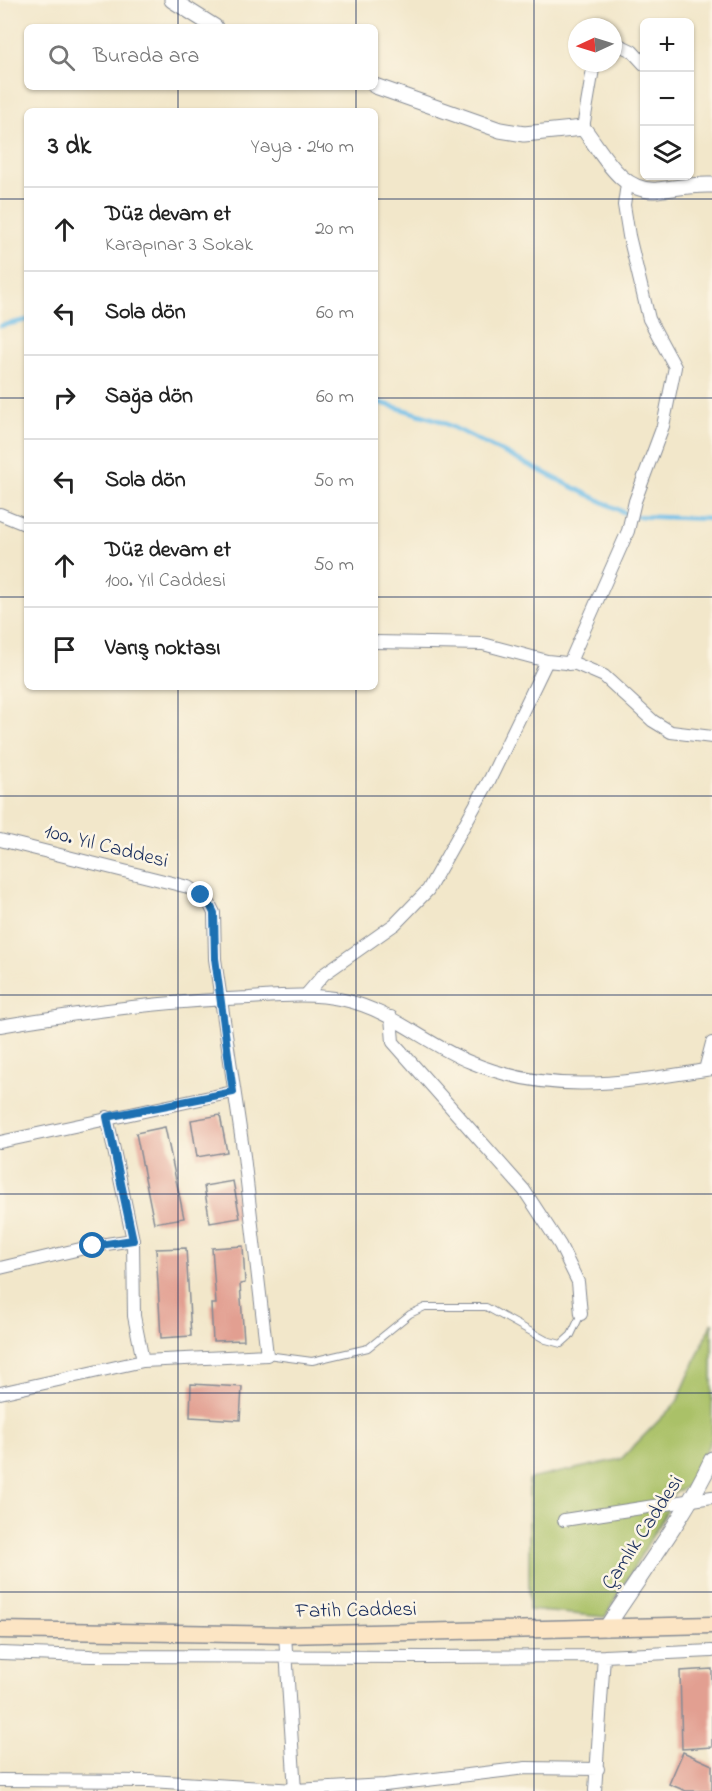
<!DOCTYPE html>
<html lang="tr">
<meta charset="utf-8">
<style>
:root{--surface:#fff;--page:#f2f2f2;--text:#222;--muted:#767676;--line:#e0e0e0}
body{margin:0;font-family:"Indie Flower",sans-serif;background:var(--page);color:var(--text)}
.controls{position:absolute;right:18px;top:18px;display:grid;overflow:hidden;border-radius:9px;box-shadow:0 2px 4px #0004}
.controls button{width:54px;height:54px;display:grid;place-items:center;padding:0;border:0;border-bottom:2px solid var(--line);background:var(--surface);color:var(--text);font:30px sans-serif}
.compass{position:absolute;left:568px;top:18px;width:54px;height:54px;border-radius:50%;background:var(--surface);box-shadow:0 2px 4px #0004;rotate:266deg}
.stop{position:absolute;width:18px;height:18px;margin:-14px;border:4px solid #1f6fb2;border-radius:50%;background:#fff}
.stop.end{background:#1f6fb2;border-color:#fff;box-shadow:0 2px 6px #0008}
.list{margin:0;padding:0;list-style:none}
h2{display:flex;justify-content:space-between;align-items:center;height:78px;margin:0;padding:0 24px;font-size:26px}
h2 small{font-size:20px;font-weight:400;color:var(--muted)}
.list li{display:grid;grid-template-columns:39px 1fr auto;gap:18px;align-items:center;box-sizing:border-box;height:84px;padding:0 24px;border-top:2px solid var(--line)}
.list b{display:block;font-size:22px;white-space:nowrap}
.list p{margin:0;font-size:20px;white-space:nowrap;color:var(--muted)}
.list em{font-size:20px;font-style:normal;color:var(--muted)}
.icon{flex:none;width:33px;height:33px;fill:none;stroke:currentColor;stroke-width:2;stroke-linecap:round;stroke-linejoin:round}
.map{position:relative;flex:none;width:712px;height:1791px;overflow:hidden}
.search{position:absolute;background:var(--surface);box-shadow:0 2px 4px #0004;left:24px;top:24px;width:354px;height:66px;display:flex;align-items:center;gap:15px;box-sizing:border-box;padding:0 21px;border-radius:9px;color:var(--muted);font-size:22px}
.panel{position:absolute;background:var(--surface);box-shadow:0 2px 4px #0004;left:24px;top:108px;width:354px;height:582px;border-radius:9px}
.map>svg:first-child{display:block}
</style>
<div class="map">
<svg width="712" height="1791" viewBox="0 0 712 1791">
<rect width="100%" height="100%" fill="#fcf5e5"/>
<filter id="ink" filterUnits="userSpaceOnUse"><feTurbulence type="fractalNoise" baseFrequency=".0167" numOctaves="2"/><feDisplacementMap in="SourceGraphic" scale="12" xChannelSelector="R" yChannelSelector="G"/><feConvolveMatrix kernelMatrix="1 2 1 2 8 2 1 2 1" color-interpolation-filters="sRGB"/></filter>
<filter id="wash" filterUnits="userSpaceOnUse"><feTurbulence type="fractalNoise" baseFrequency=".008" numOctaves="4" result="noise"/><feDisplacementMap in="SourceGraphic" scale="24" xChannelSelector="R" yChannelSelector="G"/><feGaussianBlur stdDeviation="1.35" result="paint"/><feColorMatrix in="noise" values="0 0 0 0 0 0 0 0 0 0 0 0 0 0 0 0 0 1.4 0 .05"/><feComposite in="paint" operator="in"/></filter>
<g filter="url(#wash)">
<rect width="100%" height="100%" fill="#f2e7ca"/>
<!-- green -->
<path fill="#aac167" stroke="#627862" stroke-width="1.5" d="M712,1322V1437L692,1484L674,1493L667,1511L605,1617L529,1610V1479L621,1459L677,1402Z"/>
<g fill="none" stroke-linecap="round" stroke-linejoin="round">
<!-- stream -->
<path stroke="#6ebee9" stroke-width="4.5" d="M0,326L27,320
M375,401L438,420L631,516L712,519"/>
</g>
<g id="blocks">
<!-- building -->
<path fill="#e29f91" d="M220,1115L227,1152L197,1157L191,1120Z
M165,1127L184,1218L154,1223L136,1133Z
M233,1181L240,1218L210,1223L204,1186Z
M243,1246L245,1283L240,1284L244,1340L213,1341L211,1304H216L212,1248Z
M186,1248L191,1336L161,1338L156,1249Z
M191,1384L242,1387L240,1420L190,1417Z
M712,1669V1747L682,1749L680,1671Z
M683,1752L712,1765V1791H686L669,1784Z"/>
</g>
</g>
<g filter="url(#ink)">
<use href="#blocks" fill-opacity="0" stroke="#868b94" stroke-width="1.5"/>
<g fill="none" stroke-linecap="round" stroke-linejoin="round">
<!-- service casing -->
<g stroke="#868b94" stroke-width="8">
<path id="service" d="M267,1355L312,1361L368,1348L410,1314L425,1307H486L546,1340L561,1344L571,1335L581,1314"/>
</g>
<!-- minor casing -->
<g stroke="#868b94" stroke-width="14">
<path id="minor" d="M613,42L632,51L644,64
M583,128L594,63
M0,514L27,525
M375,642L483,644L547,661L576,664L604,676L653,721L671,732L712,737
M569,664L628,531L635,501L663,426L675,367L649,319L629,236L624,205L627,184
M0,840L188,887L208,901L214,913L215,959L244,1156L267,1355L143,1361L0,1393
M306,995L324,974L395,924L428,890L490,779L547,661
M391,1017L393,1042L524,1190L560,1245L578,1282L581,1314
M0,1026C82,1012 165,1001 249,998C280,996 313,993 344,1000C391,1010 426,1044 470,1062C553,1097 627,1082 712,1069
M705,1070L712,1043
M107,1117L133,1240L134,1316L143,1361
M0,1142L233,1092
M0,1268L93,1246L133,1240
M564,1520L712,1497
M285,1635L295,1791
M0,1653L90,1656L428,1657L604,1656L712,1651
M0,1780L150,1781L295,1790L385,1785L526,1768L598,1769
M595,1791L604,1656"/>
</g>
<!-- tertiary casing -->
<g stroke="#868b94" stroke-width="17">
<path id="tertiary" d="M172,0L215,27
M375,86L500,130L524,134L583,128C603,153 620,193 657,190C676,188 693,184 712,185
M606,1628C642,1572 684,1519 712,1459"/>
</g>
<!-- secondary casing -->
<g stroke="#868b94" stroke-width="19">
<path id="secondary" d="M0,1630L285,1635L712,1625"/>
</g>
<!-- service -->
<use href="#service" stroke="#fff" stroke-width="6"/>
<!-- minor -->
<use href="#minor" stroke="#fff" stroke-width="12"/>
<!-- tertiary -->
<use href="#tertiary" stroke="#fff" stroke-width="15"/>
<!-- secondary -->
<use href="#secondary" stroke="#fce5c4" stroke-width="16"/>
</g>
</g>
<g fill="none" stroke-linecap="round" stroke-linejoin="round" filter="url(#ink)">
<!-- route -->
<path stroke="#1f6fb2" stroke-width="8" d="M93,1246L133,1240L107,1117L233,1092L215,958L214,913L208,901L201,895"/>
</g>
<!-- grid -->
<path fill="none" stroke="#1b2f5e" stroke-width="1.5" stroke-opacity="0.55" d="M178,0V27M356,0V27M534,0V1791M178,87V111M356,87V111M0,199H27M375,199H712M0,398H27M375,398H712M0,597H27M375,597H712M178,687V1791M356,687V1791M0,796H712M0,995H712M0,1194H712M0,1393H712M0,1592H712"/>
<g text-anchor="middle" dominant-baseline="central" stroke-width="5" stroke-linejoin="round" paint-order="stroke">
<!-- street labels -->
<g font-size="21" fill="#1b2f5e" stroke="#fcf5e5">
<text transform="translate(106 847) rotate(14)">100. Yıl Caddesi</text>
<text transform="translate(643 1533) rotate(-57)">Çamlık Caddesi</text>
<text transform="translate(356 1611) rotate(-1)">Fatih Caddesi</text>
</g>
</g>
</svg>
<div class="controls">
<button>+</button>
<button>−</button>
<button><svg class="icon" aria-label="layers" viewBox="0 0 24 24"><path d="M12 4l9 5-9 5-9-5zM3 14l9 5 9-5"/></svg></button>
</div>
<svg class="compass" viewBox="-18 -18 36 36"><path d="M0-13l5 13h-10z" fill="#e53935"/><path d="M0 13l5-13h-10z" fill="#767676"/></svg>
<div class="stop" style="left:93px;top:1246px"></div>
<div class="stop end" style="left:201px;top:895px"></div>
<div class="search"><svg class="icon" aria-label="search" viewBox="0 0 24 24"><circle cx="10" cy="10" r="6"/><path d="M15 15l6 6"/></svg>Burada ara</div>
<section class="panel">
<h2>3 dk<small>Yaya · 240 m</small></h2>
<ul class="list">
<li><svg class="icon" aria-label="ahead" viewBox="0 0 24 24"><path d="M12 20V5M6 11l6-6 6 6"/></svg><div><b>Düz devam et</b><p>Karapınar 3 Sokak</p></div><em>20 m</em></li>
<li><svg class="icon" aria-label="left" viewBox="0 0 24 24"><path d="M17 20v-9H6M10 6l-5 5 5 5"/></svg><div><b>Sola dön</b></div><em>60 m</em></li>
<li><svg class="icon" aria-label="right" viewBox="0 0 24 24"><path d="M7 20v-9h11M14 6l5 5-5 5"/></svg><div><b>Sağa dön</b></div><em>60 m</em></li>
<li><svg class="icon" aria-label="left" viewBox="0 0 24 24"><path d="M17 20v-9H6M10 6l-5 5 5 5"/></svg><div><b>Sola dön</b></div><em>50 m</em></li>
<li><svg class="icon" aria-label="ahead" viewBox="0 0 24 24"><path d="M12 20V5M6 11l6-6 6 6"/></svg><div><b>Düz devam et</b><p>100. Yıl Caddesi</p></div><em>50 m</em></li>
<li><svg class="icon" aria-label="arrive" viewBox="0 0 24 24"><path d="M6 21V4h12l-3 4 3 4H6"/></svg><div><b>Varış noktası</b></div></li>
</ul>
</section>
</div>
